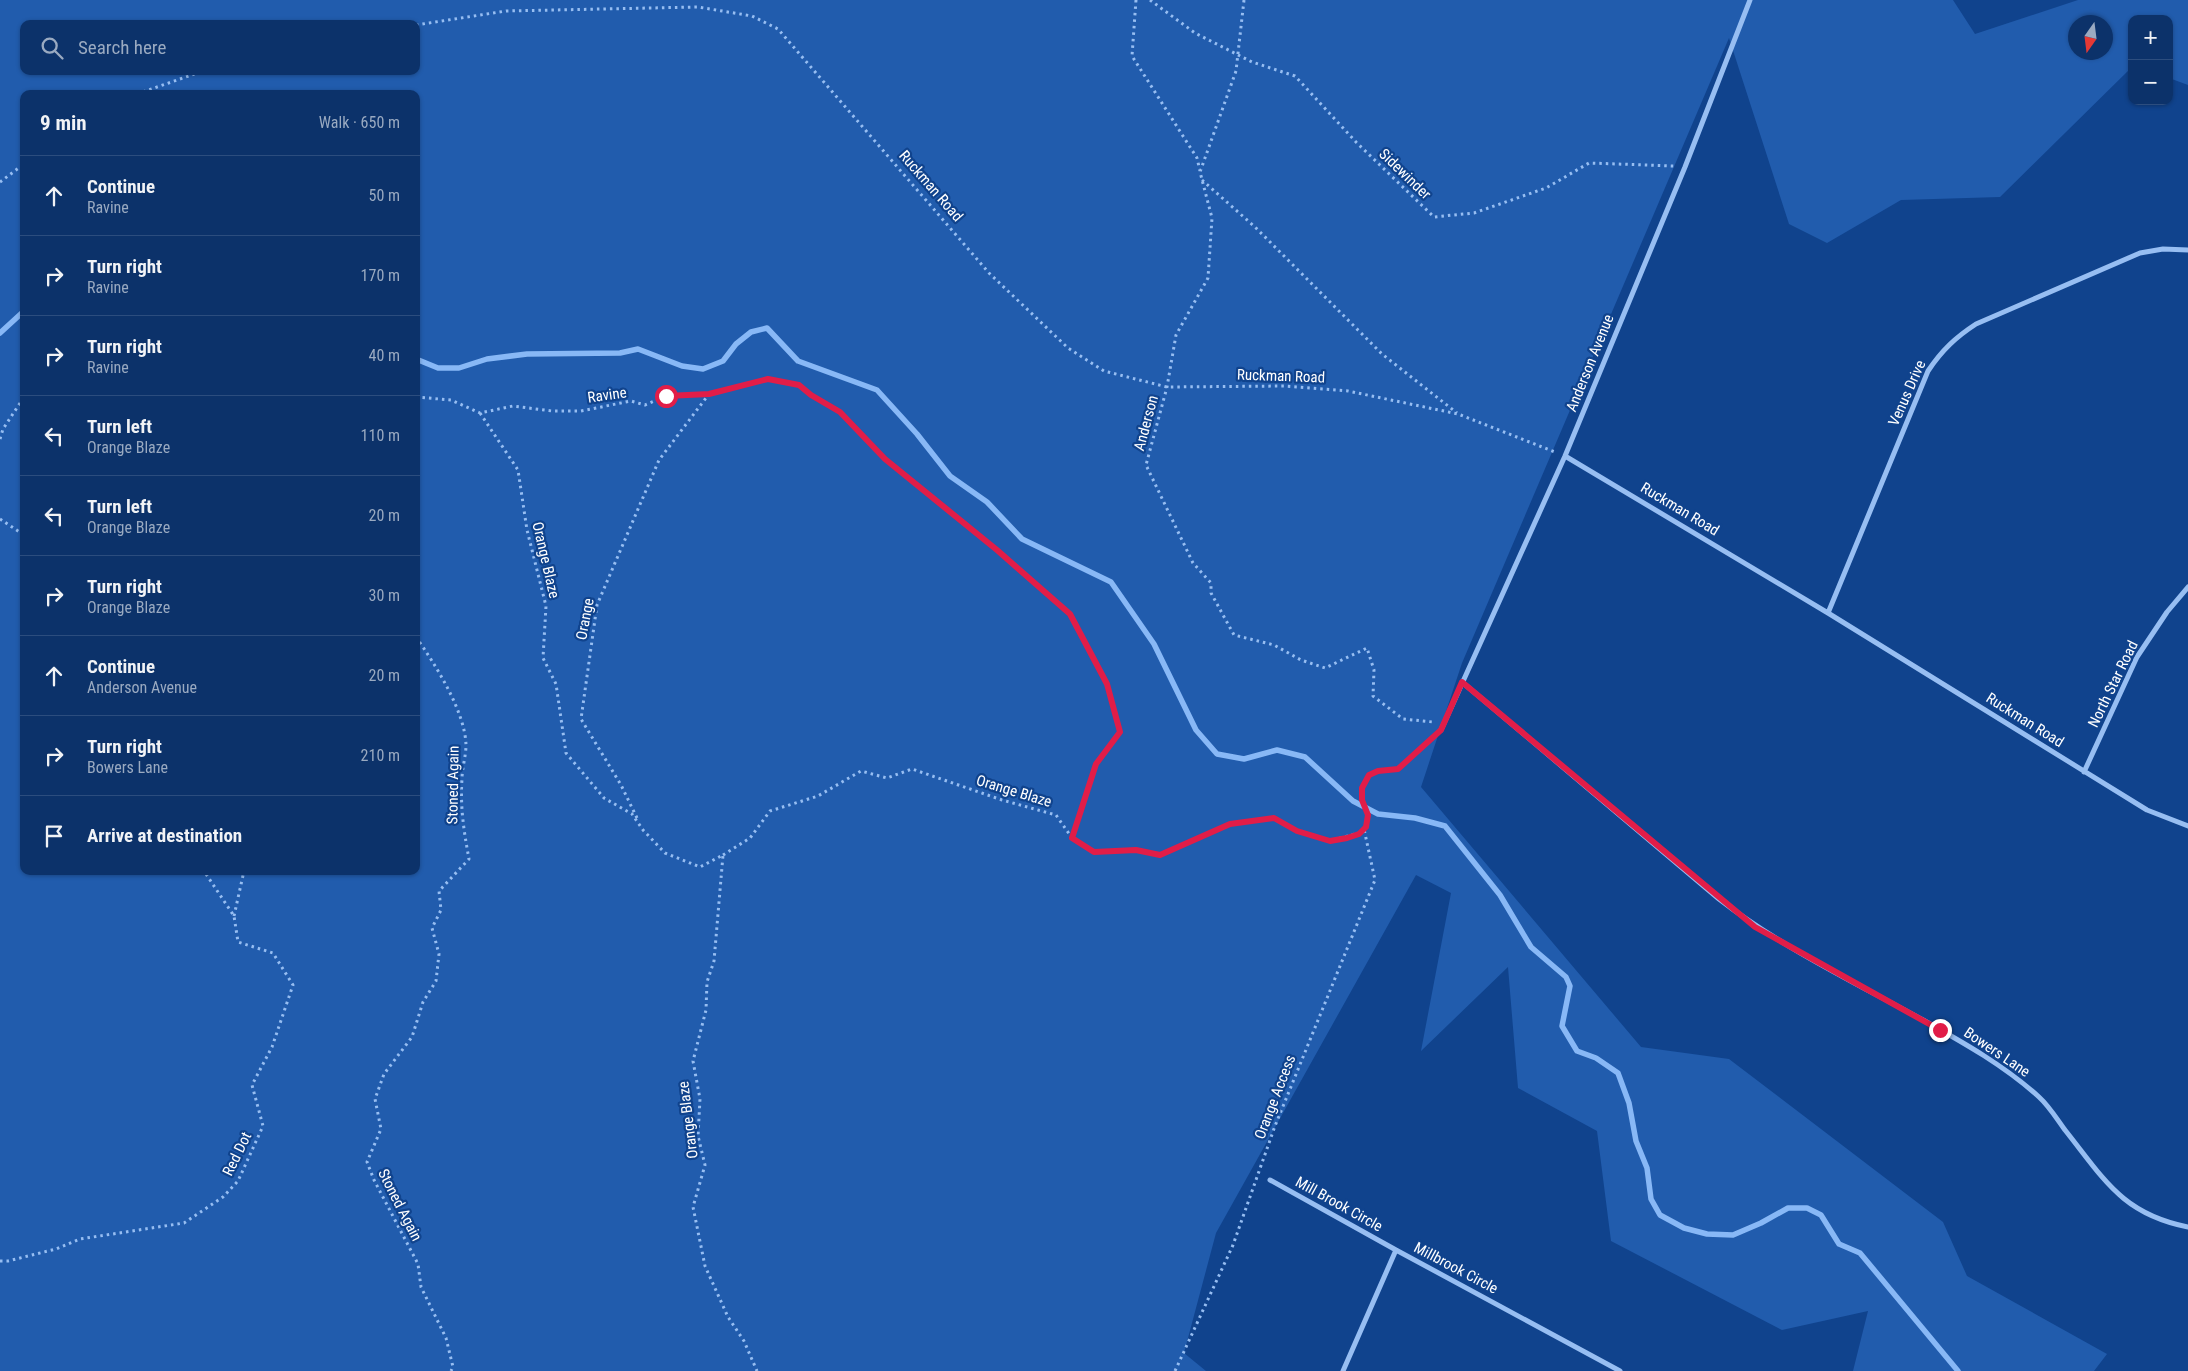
<!DOCTYPE html>
<meta charset="utf-8">
<style>
:root{--surface:#0c326a;--page:#1a3e72;--text:#f1f3f6;--muted:#9aaac1;--line:#2c4d7e}
body{margin:0;font-family:"Roboto Condensed",sans-serif;background:var(--page);color:var(--text)}
.controls{position:absolute;right:15px;top:15px;display:grid;overflow:hidden;border-radius:10px;box-shadow:0 1px 4px #0004}
.controls button{width:45px;height:45px;display:grid;place-items:center;padding:0;border:0;border-bottom:1px solid var(--line);background:var(--surface);color:var(--text);font:25px sans-serif}
.compass{position:absolute;left:2068px;top:15px;width:45px;height:45px;border-radius:50%;background:var(--surface);box-shadow:0 1px 4px #0004;rotate:194deg}
.stop{position:absolute;width:15px;height:15px;margin:-11px;border:4px solid #e11d48;border-radius:50%;background:#fff}
.stop.end{background:#e11d48;border-color:#fff;box-shadow:0 1px 5px #0008}
.list{margin:0;padding:0;list-style:none}
h2{display:flex;justify-content:space-between;align-items:center;height:65px;margin:0;padding:0 20px;font-size:21px}
h2 small{font-size:16px;font-weight:400;color:var(--muted)}
.list li{display:grid;grid-template-columns:32px 1fr auto;gap:15px;align-items:center;box-sizing:border-box;height:80px;padding:0 20px;border-top:1px solid var(--line)}
.list b{display:block;font-size:19px;white-space:nowrap}
.list p{margin:0;font-size:16px;white-space:nowrap;color:var(--muted)}
.list em{font-size:16px;font-style:normal;color:var(--muted)}
.icon{flex:none;width:28px;height:28px;fill:none;stroke:currentColor;stroke-width:2;stroke-linecap:round;stroke-linejoin:round}
.map{position:relative;flex:none;width:2188px;height:1371px;overflow:hidden}
.search{position:absolute;background:var(--surface);box-shadow:0 1px 4px #0004;left:20px;top:20px;width:400px;height:55px;display:flex;align-items:center;gap:12px;box-sizing:border-box;padding:0 18px;border-radius:10px;color:var(--muted);font-size:19px}
.panel{position:absolute;background:var(--surface);box-shadow:0 1px 4px #0004;left:20px;top:90px;width:400px;height:785px;border-radius:10px}
.map>svg:first-child{display:block}
</style>
<div class="map">
<svg width="2188" height="1371" viewBox="0 0 2188 1371">
<rect width="100%" height="100%" fill="#10438d"/>
<!-- green -->
<path fill="#215cad" fill-rule="evenodd" d="M0,0H1953L1975,34L2078,0H2188V85L2169,78V19H2132V67L2000,197L1901,200L1827,243L1789,224L1729,38L1462,663L1421,787L1641,1047L1729,1059L1943,1222L1967,1276L2107,1354L2094,1371H1853L1868,1311L1782,1330L1611,1241L1597,1131L1518,1088L1508,967L1421,1051L1451,893L1416,875L1216,1233L1184,1353L1206,1371H0ZM2076,22H2106V52H2076ZM24,24H416V71H24ZM24,94H416V871H24Z"/>
<g fill="none" stroke-linecap="round" stroke-linejoin="round">
<!-- stream -->
<path stroke="#88b8f6" stroke-width="5.5" d="M0,333L24,311
M416,359L438,368H459L487,359L527,354L620,353L638,349L682,366L703,369L723,361L736,344L751,332L767,328L798,361L877,390L917,434L950,476L987,502L1022,539L1111,582L1154,644L1196,730L1217,754L1244,759L1277,750L1305,757L1353,801L1378,814L1415,818L1445,826L1500,895L1531,947L1566,977L1570,986L1562,1026L1577,1051L1596,1058L1618,1073L1629,1103L1636,1141L1647,1168L1651,1199L1660,1215L1684,1228L1707,1234L1733,1235L1761,1223L1788,1208H1807L1821,1215L1839,1244L1860,1253L1958,1371"/>
<!-- path -->
<path stroke="#97bef2" stroke-width="3" stroke-dasharray="2.5 4" stroke-linecap="butt" d="M1136,0L1132,56L1197,158L1200,171
M1150,0L1195,33L1252,62L1295,76L1356,142L1434,217L1474,213L1546,188L1589,163L1674,166
M1244,0L1236,71L1200,172L1212,218L1208,278L1176,335L1167,387L1146,465L1193,563L1211,583V593L1234,635L1274,645L1301,660L1325,668L1367,648L1374,670L1373,696L1403,719L1433,722
M416,25L506,11L698,7L752,16L778,29L989,273L1068,348L1104,371L1167,387L1284,386L1348,391L1458,414L1555,452
M137,94L203,71
M1202,180L1255,227L1382,354L1457,413
M0,182L24,164
M416,397L451,400L480,413L513,406L552,411H581L631,401L645,405L666,396L709,394L768,379L799,385L811,395L840,411L885,459L997,550L1070,614L1107,684L1120,732L1096,765L1072,838
M480,413L518,470L527,530L546,606L543,658L556,684L566,753L604,798L632,814L643,830L665,853L700,867L723,855L714,961L707,982L706,1010L693,1061L700,1099L698,1136L705,1165L693,1207L705,1266L728,1317L744,1341L757,1371
M0,439L3,429L24,397
M0,519L24,535
M416,637C435,664 465,711 466,745C466,756 462,768 462,779C460,807 464,832 469,859L439,891L441,910L432,928L439,954L436,981L423,1002L412,1037L384,1074L375,1099L381,1129L367,1162L374,1180L418,1264L421,1287L446,1338L453,1367L451,1371
M637,818L621,785L581,719L597,605L659,460L709,394
M723,855L750,838L770,811L818,796L861,771L887,778L912,769L1002,800L1056,815L1072,838L1094,852L1137,850L1161,855L1230,824L1274,818L1297,831L1330,841L1359,833L1366,827L1368,815L1362,800V788L1369,775L1378,771L1399,769L1433,737
M234,916L244,871
M0,1261H8L56,1249L80,1239L184,1223L223,1197L238,1181L263,1126L252,1085L272,1047L293,985L273,953L238,942L234,916L204,871
M1175,1371L1233,1245L1275,1126L1375,880L1364,829"/>
<!-- street -->
<path stroke="#97bef2" stroke-width="5" d="M1565,456L1828,613L2147,810L2188,826
M1828,613L1928,371C1942,350 1956,337 1976,324L2140,253L2163,249L2188,250
M1462,682L1719,899C1781,947 1854,982 1923,1020C1964,1043 2005,1066 2039,1097C2049,1106 2057,1119 2065,1130C2104,1179 2122,1214 2188,1227
M1441,730L1565,456L1685,167L1750,0
M2084,772L2137,657L2167,612L2188,587
M1270,1180L1396,1250
M1343,1371L1396,1250L1620,1371"/>
</g>
<g fill="none" stroke-linecap="round" stroke-linejoin="round">
<!-- route -->
<path stroke="#e11d48" stroke-width="6" d="M666,396L709,394L768,379L799,385L811,395L840,412L885,459L997,550L1070,614L1107,684L1120,732L1096,764L1072,838L1094,852L1136,850L1160,855L1230,824L1274,818L1297,831L1330,841L1347,838L1359,834L1366,827L1368,815L1362,800V788L1369,775L1378,771L1398,769L1441,730L1462,682L1755,927L1940,1030"/>
</g>
<g text-anchor="middle" dominant-baseline="central" stroke-width="4.5" stroke-linejoin="round" paint-order="stroke">
<!-- street labels -->
<g font-size="15" fill="#fff" stroke="#10438d">
<text transform="translate(1405 174) rotate(44)">Sidewinder</text>
<text transform="translate(931 186) rotate(49)">Ruckman Road</text>
<text transform="translate(1590 363) rotate(-68)">Anderson Avenue</text>
<text transform="translate(1281 376) rotate(2)">Ruckman Road</text>
<text transform="translate(1907 393) rotate(-66)">Venus Drive</text>
<text transform="translate(607 395) rotate(-8)">Ravine</text>
<text transform="translate(1146 423) rotate(-75)">Anderson</text>
<text transform="translate(1680 509) rotate(31)">Ruckman Road</text>
<text transform="translate(546 560) rotate(77)">Orange Blaze</text>
<text transform="translate(585 619) rotate(-79)">Orange</text>
<text transform="translate(2113 684) rotate(-64)">North Star Road</text>
<text transform="translate(2025 720) rotate(32)">Ruckman Road</text>
<text transform="translate(453 785) rotate(-89)">Stoned Again</text>
<text transform="translate(1014 791) rotate(17)">Orange Blaze</text>
<text transform="translate(1997 1052) rotate(34)">Bowers Lane</text>
<text transform="translate(1275 1097) rotate(-69)">Orange Access</text>
<text transform="translate(688 1120) rotate(-97)">Orange Blaze</text>
<text transform="translate(237 1154) rotate(-64)">Red Dot</text>
<text transform="translate(1339 1204) rotate(29)">Mill Brook Circle</text>
<text transform="translate(400 1205) rotate(63)">Stoned Again</text>
<text transform="translate(1456 1268) rotate(28)">Millbrook Circle</text>
</g>
</g>
</svg>
<div class="controls">
<button>+</button>
<button>−</button>
</div>
<svg class="compass" viewBox="-18 -18 36 36"><path d="M0-13l5 13h-10z" fill="#e53935"/><path d="M0 13l5-13h-10z" fill="#9aaac1"/></svg>
<div class="stop" style="left:666px;top:396px"></div>
<div class="stop end" style="left:1940px;top:1030px"></div>
<div class="search"><svg class="icon" aria-label="search" viewBox="0 0 24 24"><circle cx="10" cy="10" r="6"/><path d="M15 15l6 6"/></svg>Search here</div>
<section class="panel">
<h2>9 min<small>Walk · 650 m</small></h2>
<ul class="list">
<li><svg class="icon" aria-label="ahead" viewBox="0 0 24 24"><path d="M12 20V5M6 11l6-6 6 6"/></svg><div><b>Continue</b><p>Ravine</p></div><em>50 m</em></li>
<li><svg class="icon" aria-label="right" viewBox="0 0 24 24"><path d="M7 20v-9h11M14 6l5 5-5 5"/></svg><div><b>Turn right</b><p>Ravine</p></div><em>170 m</em></li>
<li><svg class="icon" aria-label="right" viewBox="0 0 24 24"><path d="M7 20v-9h11M14 6l5 5-5 5"/></svg><div><b>Turn right</b><p>Ravine</p></div><em>40 m</em></li>
<li><svg class="icon" aria-label="left" viewBox="0 0 24 24"><path d="M17 20v-9H6M10 6l-5 5 5 5"/></svg><div><b>Turn left</b><p>Orange Blaze</p></div><em>110 m</em></li>
<li><svg class="icon" aria-label="left" viewBox="0 0 24 24"><path d="M17 20v-9H6M10 6l-5 5 5 5"/></svg><div><b>Turn left</b><p>Orange Blaze</p></div><em>20 m</em></li>
<li><svg class="icon" aria-label="right" viewBox="0 0 24 24"><path d="M7 20v-9h11M14 6l5 5-5 5"/></svg><div><b>Turn right</b><p>Orange Blaze</p></div><em>30 m</em></li>
<li><svg class="icon" aria-label="ahead" viewBox="0 0 24 24"><path d="M12 20V5M6 11l6-6 6 6"/></svg><div><b>Continue</b><p>Anderson Avenue</p></div><em>20 m</em></li>
<li><svg class="icon" aria-label="right" viewBox="0 0 24 24"><path d="M7 20v-9h11M14 6l5 5-5 5"/></svg><div><b>Turn right</b><p>Bowers Lane</p></div><em>210 m</em></li>
<li><svg class="icon" aria-label="arrive" viewBox="0 0 24 24"><path d="M6 21V4h12l-3 4 3 4H6"/></svg><div><b>Arrive at destination</b></div></li>
</ul>
</section>
</div>
